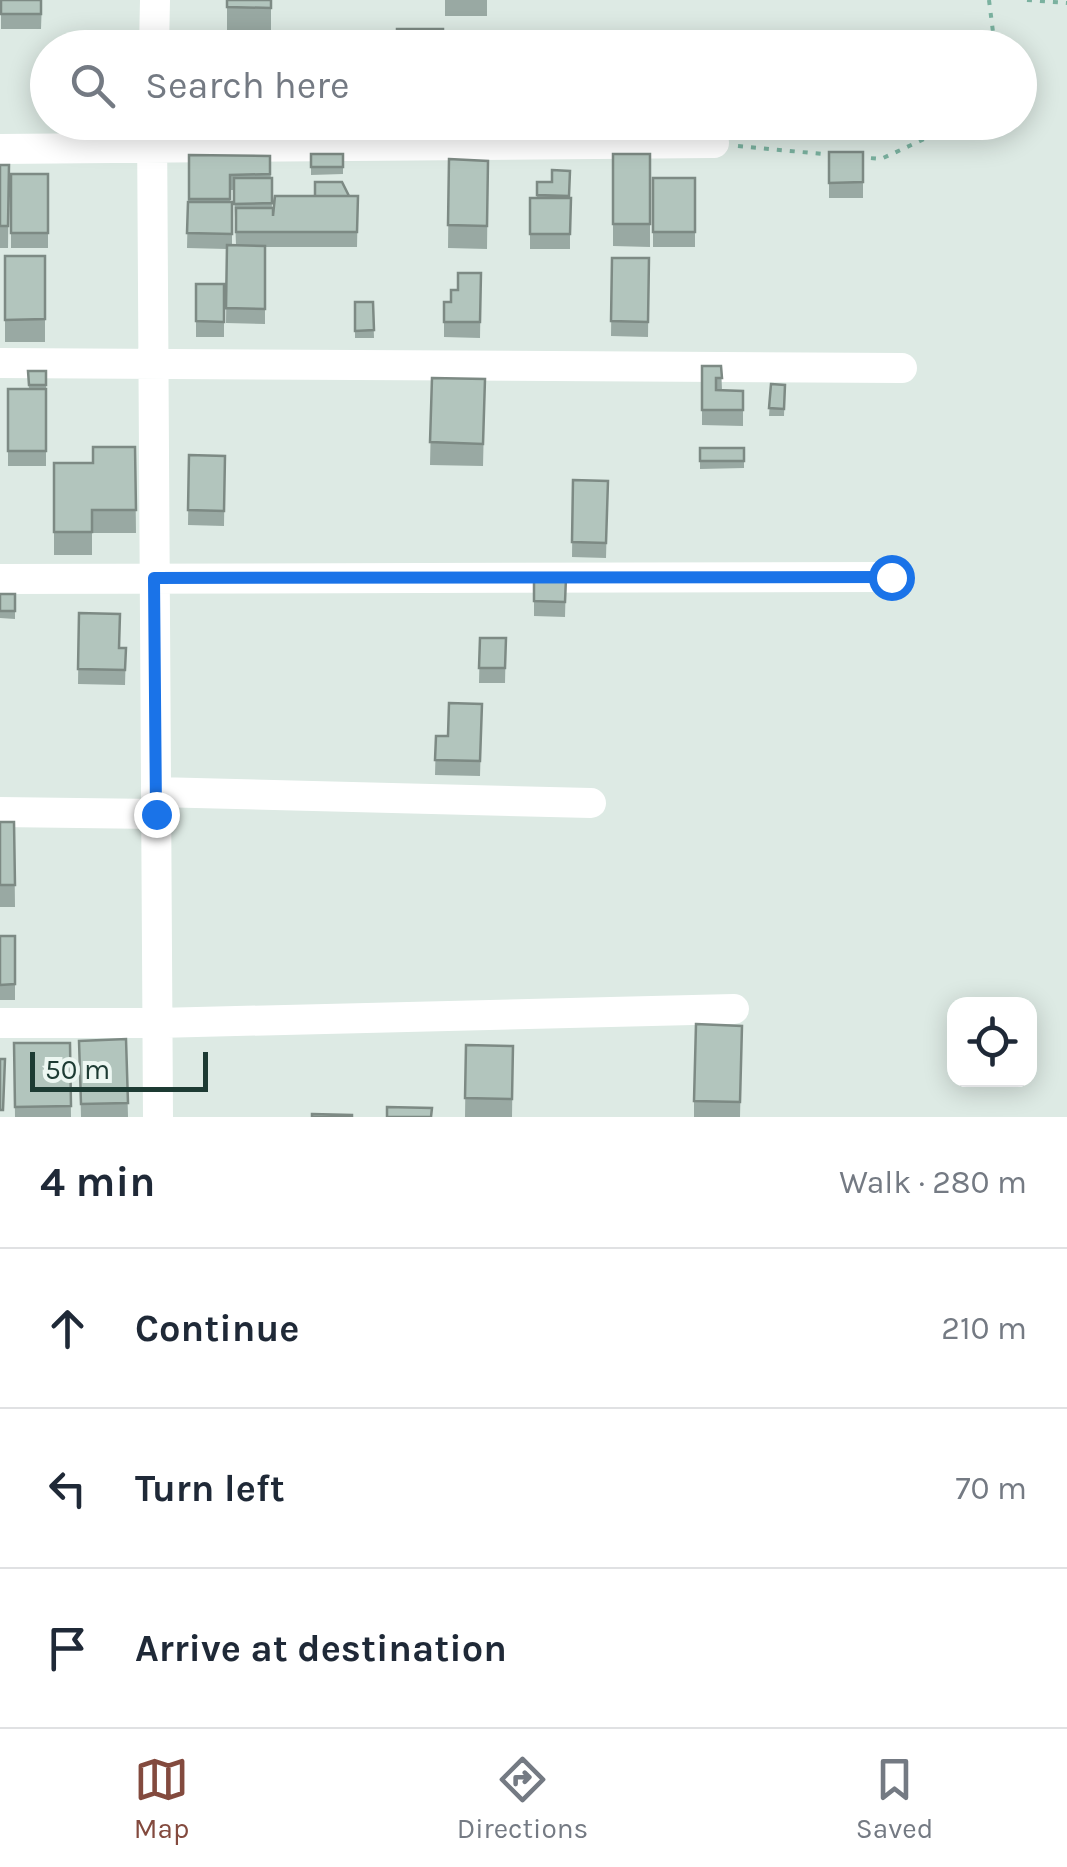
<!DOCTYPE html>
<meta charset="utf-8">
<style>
:root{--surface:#fff;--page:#f2f2f3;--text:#1f2937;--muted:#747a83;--line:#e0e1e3;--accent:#834a3e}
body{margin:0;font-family:Karla,sans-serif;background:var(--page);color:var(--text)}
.controls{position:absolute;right:30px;bottom:30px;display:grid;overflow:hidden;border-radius:20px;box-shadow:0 5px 25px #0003}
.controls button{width:90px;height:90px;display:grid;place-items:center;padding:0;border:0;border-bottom:2px solid var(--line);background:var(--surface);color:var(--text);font:50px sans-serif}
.scale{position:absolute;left:30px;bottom:25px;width:178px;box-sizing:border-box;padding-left:10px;border:5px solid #1d3b33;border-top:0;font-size:28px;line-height:35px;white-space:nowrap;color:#1d3b33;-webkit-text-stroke:8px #edf7f2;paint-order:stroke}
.stop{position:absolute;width:30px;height:30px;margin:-22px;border:8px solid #1a73e8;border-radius:50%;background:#fff}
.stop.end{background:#1a73e8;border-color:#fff;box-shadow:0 2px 10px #0008}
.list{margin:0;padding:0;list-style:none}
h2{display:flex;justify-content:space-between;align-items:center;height:130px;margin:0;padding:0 40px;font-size:42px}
h2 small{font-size:32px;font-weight:400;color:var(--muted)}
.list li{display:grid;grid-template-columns:65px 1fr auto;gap:30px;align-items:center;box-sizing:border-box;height:160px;padding:0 40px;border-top:2px solid var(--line)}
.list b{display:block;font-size:38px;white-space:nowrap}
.list em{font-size:32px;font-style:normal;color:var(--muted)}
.icon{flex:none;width:55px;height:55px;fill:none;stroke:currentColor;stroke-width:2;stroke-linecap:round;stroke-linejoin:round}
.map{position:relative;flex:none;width:1067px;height:1117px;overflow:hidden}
.search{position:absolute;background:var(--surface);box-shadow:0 5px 25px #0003;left:30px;right:30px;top:30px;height:110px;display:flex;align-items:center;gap:25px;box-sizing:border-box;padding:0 35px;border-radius:55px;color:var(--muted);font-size:38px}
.sheet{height:610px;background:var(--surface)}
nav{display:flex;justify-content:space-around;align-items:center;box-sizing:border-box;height:140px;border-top:2px solid var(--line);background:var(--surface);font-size:28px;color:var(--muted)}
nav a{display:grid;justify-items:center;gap:5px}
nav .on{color:var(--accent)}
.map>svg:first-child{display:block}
</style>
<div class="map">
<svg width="1067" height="1117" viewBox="0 0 1067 1117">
<rect width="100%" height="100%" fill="#ddeae4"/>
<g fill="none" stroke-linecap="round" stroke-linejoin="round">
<!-- path -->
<path stroke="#7ab19f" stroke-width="4" stroke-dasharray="5 8" stroke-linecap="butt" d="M989,0L995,48
M1027,0L1067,3
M738,146L833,155
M858,157L881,159L961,122"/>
<!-- minor -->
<path stroke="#fff" stroke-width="30" d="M154,48L155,0
M152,122L158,1117
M0,149L714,143
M0,363L902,368
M0,579L891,577
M156,792L591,803
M0,812L156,814
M0,1023H157L734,1009"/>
</g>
<!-- wall -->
<path fill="#99a9a3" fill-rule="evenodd" d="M1,0H42L41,29H1Z
M227,0H271V30H227Z
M445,0H487V16H445Z
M829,152H863V198H829Z
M311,154H343V174L311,175Z
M613,154H650V247L613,246Z
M189,155L270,156L272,208L358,196L357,247H265V324L226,323L227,249L187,248ZM230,190H234L236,245H232V202H230Z
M449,159L488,161L487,249L448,248Z
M0,165H9L8,248H0Z
M570,171V249H530V198H537V182H552Z
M11,174H48V248H11Z
M653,178H695V247H653Z
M5,256H45V342H5Z
M612,258H649L648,337L611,336Z
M481,273L480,338L444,337V302H451L458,290Z
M196,284H224V337H196Z
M355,302H373L374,338H355Z
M702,366H721L722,390L743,391V426L702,425Z
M28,371H46V466H8V389H29Z
M432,378L485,379L483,466L430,465Z
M771,384L785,385L784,416H769Z
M135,447L136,533H92V555H54V463H93Z
M700,448H744V468L700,469Z
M189,455L225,456L224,526L188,525Z
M573,480L608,481L606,558L572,557Z
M534,577L566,578L565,617L534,616Z
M0,594H15V619L0,618Z
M79,613L119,648H126L125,685L78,684Z
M480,638H506L505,683H479Z
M482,704L480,776L435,775L436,736H448Z
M0,822H14L15,907H0Z
M0,936H15V1000H0Z
M742,1026L740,1117H694V1101Z
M126,1039L128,1117H81L79,1041Z
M14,1043H70L71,1117H15Z
M466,1045L513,1046L512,1117H465Z"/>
<!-- building -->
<path fill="#b2c5bd" stroke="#7d8a84" stroke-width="2.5" d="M1,0H41V14H1Z
M227,0H271V8L227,7Z
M397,29H443V48H397Z
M829,152H863V182L829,183Z
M311,154H343V167H311Z
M613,154H650V224H613Z
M189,155L270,156V174L230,175V199H189Z
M449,159L488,161L487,226L448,225Z
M0,165H9L8,226H0Z
M552,170L570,171L569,196L537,195V182H552Z
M11,174H48V233H11Z
M234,178H272V203L234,204Z
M653,178H695V232H653Z
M315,182H342L349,196H315Z
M275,196H358L357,232H236V208H273V216Z
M530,198H571L570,234H530Z
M188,202H232V234L187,233Z
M227,245L265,246V309L226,308Z
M5,256H45V319L5,320Z
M612,258H649L648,322L611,321Z
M458,273H481L480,322H444V302H451V290H458Z
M196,284H224V322L196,321Z
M355,302H373L374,330L355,331Z
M702,366H721L722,378H716V390L743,391V410H702Z
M28,371H46V385H29Z
M432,378L485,379L483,444L430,442Z
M771,384L785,385L784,409L769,408Z
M8,389H46V451H8Z
M93,447H135L136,510H92V532H54V463H93Z
M700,448H744V461H700Z
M189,455L225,456L224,511L188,510Z
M573,480L608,481L606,543L572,542Z
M534,577L566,578L565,602L534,601Z
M0,594H15V611H0Z
M79,613L120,614L119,648H126L125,670L78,669Z
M480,638H506L505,668H479Z
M449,703L482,704L480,761L435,760L436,736H448Z
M0,822H14L15,885H0Z
M0,936H15V984L0,985Z
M696,1024L742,1026L740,1102L694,1101Z
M126,1039L128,1103L81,1104L79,1041Z
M14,1043H70L71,1106L15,1107Z
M466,1045L513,1046L512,1099L465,1098Z
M0,1059H5L3,1110H0Z
M387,1107L432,1108L431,1117H387Z
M312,1114L352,1115V1117H312Z"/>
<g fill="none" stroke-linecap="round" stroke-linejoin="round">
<!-- route -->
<path stroke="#1a73e8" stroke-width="12" d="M156,814L154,578L891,577"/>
</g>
</svg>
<div class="controls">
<button><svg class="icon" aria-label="locate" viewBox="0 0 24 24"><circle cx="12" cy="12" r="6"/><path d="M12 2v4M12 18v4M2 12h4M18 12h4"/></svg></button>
</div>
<div class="scale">50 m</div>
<div class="stop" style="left:891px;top:577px"></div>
<div class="stop end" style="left:156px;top:814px"></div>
<div class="search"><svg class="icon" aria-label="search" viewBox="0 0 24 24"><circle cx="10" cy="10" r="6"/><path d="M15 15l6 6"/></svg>Search here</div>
</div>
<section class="sheet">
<h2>4 min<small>Walk · 280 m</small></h2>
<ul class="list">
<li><svg class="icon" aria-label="ahead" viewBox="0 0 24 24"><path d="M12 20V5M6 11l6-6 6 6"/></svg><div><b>Continue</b></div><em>210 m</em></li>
<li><svg class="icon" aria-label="left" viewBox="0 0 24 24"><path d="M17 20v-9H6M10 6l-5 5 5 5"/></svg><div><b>Turn left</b></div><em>70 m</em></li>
<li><svg class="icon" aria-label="arrive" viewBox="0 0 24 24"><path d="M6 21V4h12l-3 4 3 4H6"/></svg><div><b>Arrive at destination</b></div></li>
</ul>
</section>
<nav>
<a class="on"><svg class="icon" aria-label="map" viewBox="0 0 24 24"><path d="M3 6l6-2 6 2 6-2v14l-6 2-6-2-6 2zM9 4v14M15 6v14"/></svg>Map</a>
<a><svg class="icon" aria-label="directions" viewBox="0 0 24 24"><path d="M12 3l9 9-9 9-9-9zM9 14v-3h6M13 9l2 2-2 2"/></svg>Directions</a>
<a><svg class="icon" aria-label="saved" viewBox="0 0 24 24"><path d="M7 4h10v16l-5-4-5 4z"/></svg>Saved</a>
</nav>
